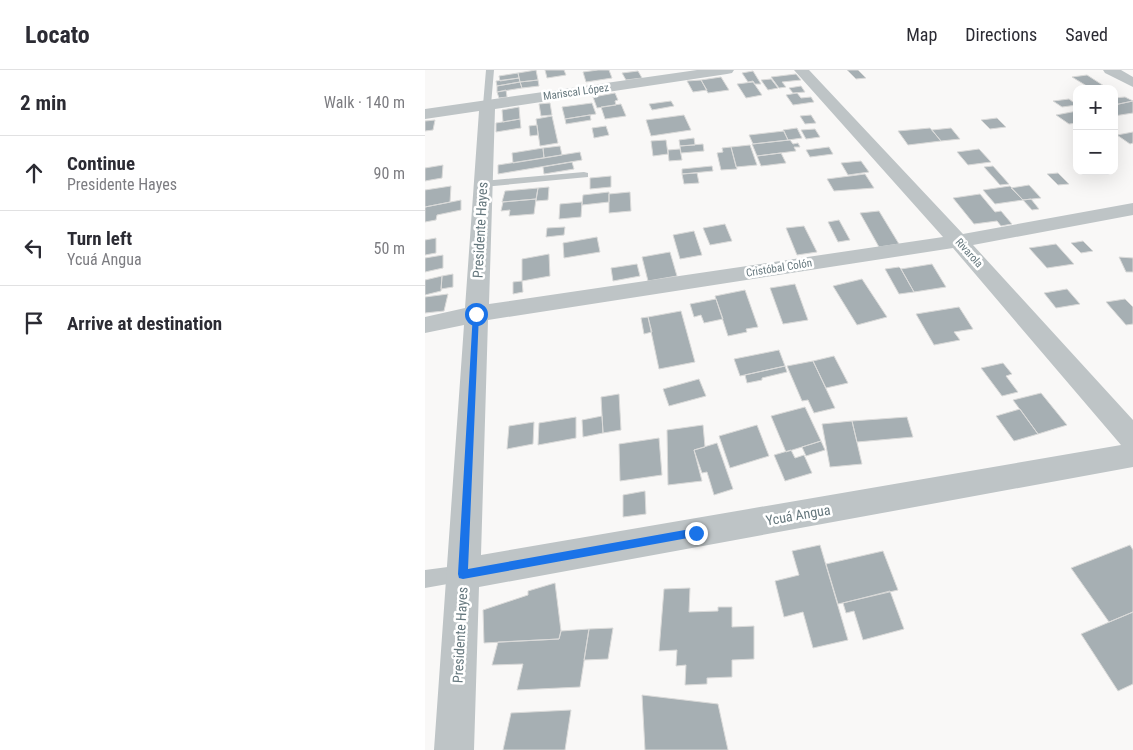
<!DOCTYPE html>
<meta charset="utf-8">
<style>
:root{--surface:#fff;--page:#f7f7f7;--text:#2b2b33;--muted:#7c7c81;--line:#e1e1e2}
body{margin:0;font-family:"Roboto Condensed",sans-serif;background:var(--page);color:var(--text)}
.controls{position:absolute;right:15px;top:15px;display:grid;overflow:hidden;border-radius:10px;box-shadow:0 5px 20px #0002}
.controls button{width:45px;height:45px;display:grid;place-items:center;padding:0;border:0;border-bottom:1px solid var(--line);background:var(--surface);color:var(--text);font:25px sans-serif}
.stop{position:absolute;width:15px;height:15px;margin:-11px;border:4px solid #1a73e8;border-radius:50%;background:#fff}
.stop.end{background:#1a73e8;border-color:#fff;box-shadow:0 1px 5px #0008}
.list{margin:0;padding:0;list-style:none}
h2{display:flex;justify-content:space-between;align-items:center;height:65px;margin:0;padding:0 20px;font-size:21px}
h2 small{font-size:16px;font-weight:400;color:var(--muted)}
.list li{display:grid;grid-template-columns:32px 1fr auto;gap:15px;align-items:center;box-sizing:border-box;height:75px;padding:0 20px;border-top:1px solid var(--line)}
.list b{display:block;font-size:19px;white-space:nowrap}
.list p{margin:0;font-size:16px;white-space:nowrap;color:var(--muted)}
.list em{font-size:16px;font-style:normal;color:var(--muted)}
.icon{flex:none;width:28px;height:28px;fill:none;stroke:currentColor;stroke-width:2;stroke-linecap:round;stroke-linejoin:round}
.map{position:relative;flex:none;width:708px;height:680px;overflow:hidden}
header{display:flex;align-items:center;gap:30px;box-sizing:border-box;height:70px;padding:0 25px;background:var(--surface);border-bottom:1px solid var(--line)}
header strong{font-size:24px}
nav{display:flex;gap:28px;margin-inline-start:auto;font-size:18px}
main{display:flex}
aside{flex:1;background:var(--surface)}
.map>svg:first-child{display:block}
</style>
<header>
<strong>Locato</strong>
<nav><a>Map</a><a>Directions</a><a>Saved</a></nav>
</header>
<main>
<aside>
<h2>2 min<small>Walk · 140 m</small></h2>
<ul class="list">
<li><svg class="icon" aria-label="ahead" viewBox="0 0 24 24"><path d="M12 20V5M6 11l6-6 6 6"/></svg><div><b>Continue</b><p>Presidente Hayes</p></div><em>90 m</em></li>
<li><svg class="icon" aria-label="left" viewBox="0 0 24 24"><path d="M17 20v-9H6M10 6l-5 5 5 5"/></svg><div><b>Turn left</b><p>Ycuá Angua</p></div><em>50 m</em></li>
<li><svg class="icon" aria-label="arrive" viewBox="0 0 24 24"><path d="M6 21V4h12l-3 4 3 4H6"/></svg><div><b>Arrive at destination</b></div></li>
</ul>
</aside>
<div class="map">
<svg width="708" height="680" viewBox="0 0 708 680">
<rect width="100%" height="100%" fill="#f9f8f7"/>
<!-- building -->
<path fill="#a6afb3" stroke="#dadad9" d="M111,0L113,10L95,12L93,3Z
M120,0H139L141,5L122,8Z
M173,0H184L187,8L161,12L158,2Z
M422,0H433L441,8L431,9Z
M213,1L217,8L201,10L197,3Z
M328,1L336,14H330L328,11L323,12L317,3Z
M93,3L94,8L75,11L74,6Z
M371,4L376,10L357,12L361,17L354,18L346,7Z
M662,5L679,16L665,18L647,7Z
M296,7L304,20L283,23L276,10Z
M94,8L95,12L72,16L71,11Z
M346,9L353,18L343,20L336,10Z
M113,10L114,16L97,18L95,12Z
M276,10L282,20L268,22L262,11Z
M95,12L97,18L72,22V16Z
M328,12L337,25L321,28L312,14Z
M376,16L380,22L368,23L364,18Z
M81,20L82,27L74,28L72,22Z
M190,23L193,30L190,31L191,35L172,38L168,27Z
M372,23L376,28L386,27L389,32L368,35L361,25Z
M700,27L708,31L689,35V28Z
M644,29L652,35L637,37L628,31Z
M246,31L249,36L227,40L224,34Z
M708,31V43L689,46V35Z
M125,33L127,45L116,46L114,34Z
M167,33L171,44L140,49L137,37Z
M196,34L201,46L180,49L176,37Z
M94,37L95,49L78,52L77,40Z
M652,41V53L644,54L631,45Z
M165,45L166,50L141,54L140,49Z
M259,45L266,60L226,66L221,50Z
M386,45L391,53L380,54L375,46Z
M127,46L133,73L115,76L111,49Z
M572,48L581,57L565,59L556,50Z
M95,49L96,58L71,62V53Z
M10,50L8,60L0,61V51Z
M112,55L113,65L105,66L104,56Z
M181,56L184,65L169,68L167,58Z
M372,58L377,68L363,70L358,60Z
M505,58L516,71L483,75L473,61Z
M526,58L535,69L516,71L507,60Z
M390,59L395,67L381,69L376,60Z
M359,61L363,70L328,74L324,65Z
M708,62V73L705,74L692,65Z
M269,68L270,75L255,76L254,70Z
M241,70L243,84L228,86L226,71Z
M365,70L368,74L373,73L375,77H369L371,81L332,86L327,74Z
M278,74L279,81L256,83L255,76Z
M325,75L332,95L311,97L306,77Z
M135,76L137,85L119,88L118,78Z
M306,77L312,99L296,100L292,83L298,82L297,78Z
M404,77L408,84L385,87L381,80Z
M118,78L119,88L88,93L87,83Z
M255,79L257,90L244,91L243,80Z
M554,79L566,92L543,95L532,82Z
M155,82L157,90L73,104V95Z
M356,83L361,93L336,96L332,86Z
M436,91L444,102L423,105L416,93Z
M147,92L149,99L119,104L118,97Z
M18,95L17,108L0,111V98Z
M287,96L288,101L257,104V99Z
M568,96L584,114L575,115L559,97Z
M272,103L274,113L259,114L257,104Z
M633,103L644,114L633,115L622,104Z
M440,104L449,118L409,121L402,109Z
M186,106V117L165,119V108Z
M604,115L616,128L598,130L586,118Z
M26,116L25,132L0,137V120Z
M585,116L598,130L570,134L558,120Z
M124,117L123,130L111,131L113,118Z
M113,118L111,129L77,132L80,121Z
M184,122V132L157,135L158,125Z
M205,122L206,141L184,143V124Z
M555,124L570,142L576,141L587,154L576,156L572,151L549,154L528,128Z
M111,129L109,144L84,146L85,140L76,141L78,132Z
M606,129L614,139L607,140L598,130Z
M36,130V140L12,145L11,150L0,152V137Z
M157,132L156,147L134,149L135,134Z
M454,141L474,174L454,177L435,143Z
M414,150L425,170L413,172L403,152Z
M300,154L307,171L285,175L278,158Z
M379,156L392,182L372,185L361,158Z
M140,157L139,165L121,167L122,158Z
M269,161L277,185L255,189L248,165Z
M172,167L175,182L139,188L138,173Z
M11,168V183L0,185V170Z
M658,171L668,181L656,183L646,173Z
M631,174L649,194L622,198L604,178Z
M245,182L252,206L223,211L217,187Z
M124,184L125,206L97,211V189Z
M18,185V198L0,202V188Z
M694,187L708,188V202H701Z
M212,194L215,206L188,211L186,198Z
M507,194L521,217L489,222L476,199Z
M474,197L476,199L489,222L474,224L460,199Z
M28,204V217L16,219L17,206Z
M17,206L16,221L0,225V210Z
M437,209L462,247L432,255L408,216Z
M97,211L98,222L88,224V212Z
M370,214L383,250L358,254L345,218Z
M642,219L655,234L631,238L619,223Z
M320,220L333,257L321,259L322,262L303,266L290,226Z
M23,224L19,241L0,243V227Z
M291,229L298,249L279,253L276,245L269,247L265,234Z
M700,229L708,237V254L701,255L681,232Z
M534,237L548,259L529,262L535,270L509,275L491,244Z
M256,241L270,292L234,299L223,247Z
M223,247L227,262L219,264L216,248Z
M354,280L360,296L315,306L309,289Z
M409,286L423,313L401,318L388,291Z
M388,291L410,338L389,343L383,330L377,331L362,296Z
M578,293L587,304L581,306L593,322L577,326L556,298Z
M360,296L362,302L337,308V310L322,313L320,305Z
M274,309L281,326L244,336L238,319Z
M616,323L642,355L613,364L588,330Z
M194,324L196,360L178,363L176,327Z
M380,337L396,371L361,382L346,346Z
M595,339L613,364L589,371L571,346Z
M177,346L178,363L158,367L157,350Z
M151,347V368L113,375L114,353Z
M482,347L488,367L432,372L427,351Z
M427,351L437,394L405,397L397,354Z
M109,352L108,374L82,379L84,356Z
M278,355L280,377L269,380L277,411L243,415L242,360Z
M332,355L344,386L305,398L294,366Z
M234,368L237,405L195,411L194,374Z
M396,371L400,380L381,386L377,377Z
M292,373L308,419L289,425L282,402L277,403L269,380Z
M366,380L370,388L379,385L387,403L360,411L349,385Z
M220,421L221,444L198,447V425Z
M395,475L423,570L388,578L378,542L359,547L350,511L374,505L367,481Z
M705,475L708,480V542L684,552L646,498Z
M458,481L473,520L413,534L401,494Z
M130,513L136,561L134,569L59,573L58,540L103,525V521Z
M265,518L264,542L293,541V537H307V557L329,556V589L307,590V607L282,608V614L260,615L261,595L251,596L252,580L234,581L239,519Z
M465,521L479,559L438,570L429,541L421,543L418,533Z
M708,542V614L693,621L656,564Z
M188,558L183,589L159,590L164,559Z
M164,559L155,617L92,620L98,594L67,595L73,572L134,569L136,561Z
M217,625L293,634L303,680H220Z
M146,640L140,680H78L86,643Z"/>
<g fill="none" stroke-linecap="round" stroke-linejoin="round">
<!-- service -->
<path fill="#bec4c6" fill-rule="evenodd" d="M61,0H69L66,35L62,38L58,35Z
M159,102L163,103V107L58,117L53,114L58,111Z
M38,495L45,498L47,504L45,510L0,518V500Z"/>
<!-- minor -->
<path fill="#bec4c6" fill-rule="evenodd" d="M272,0H309L307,3L302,4L70,39L64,234L518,167L369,0H384L538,164L708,133V145L548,175L708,350V397L54,517L49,680H9L39,255L0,263V247L40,238L54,41L0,49V39ZM528,178L696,375L56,485L63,250Z"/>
<!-- tertiary -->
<path fill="#bec4c6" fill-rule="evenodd" d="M678,0H696L708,7V17L680,3Z"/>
</g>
<!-- route -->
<path fill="#1a73e8" d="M48,242L54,244L43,499L271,458L274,460V466L38,509L34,508L33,504Z"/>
<g text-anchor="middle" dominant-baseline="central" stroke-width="5" stroke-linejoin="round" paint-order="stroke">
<!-- far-street labels -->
<g font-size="11" fill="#66787e" stroke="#fff">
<text transform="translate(151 22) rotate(-8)">Mariscal López</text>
<text transform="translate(544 183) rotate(48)">Rivarola</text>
<text transform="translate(354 198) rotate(-9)">Cristóbal Colón</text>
</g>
<!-- street labels -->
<g font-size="14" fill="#66787e" stroke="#fff">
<text transform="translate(55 160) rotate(-87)">Presidente Hayes</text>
<text transform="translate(373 445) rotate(-10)">Ycuá Angua</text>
<text transform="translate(35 565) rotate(-87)">Presidente Hayes</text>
</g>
</g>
</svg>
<div class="controls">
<button>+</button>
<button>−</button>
</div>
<div class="stop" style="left:51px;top:244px"></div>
<div class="stop end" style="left:271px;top:463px"></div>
</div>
</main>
